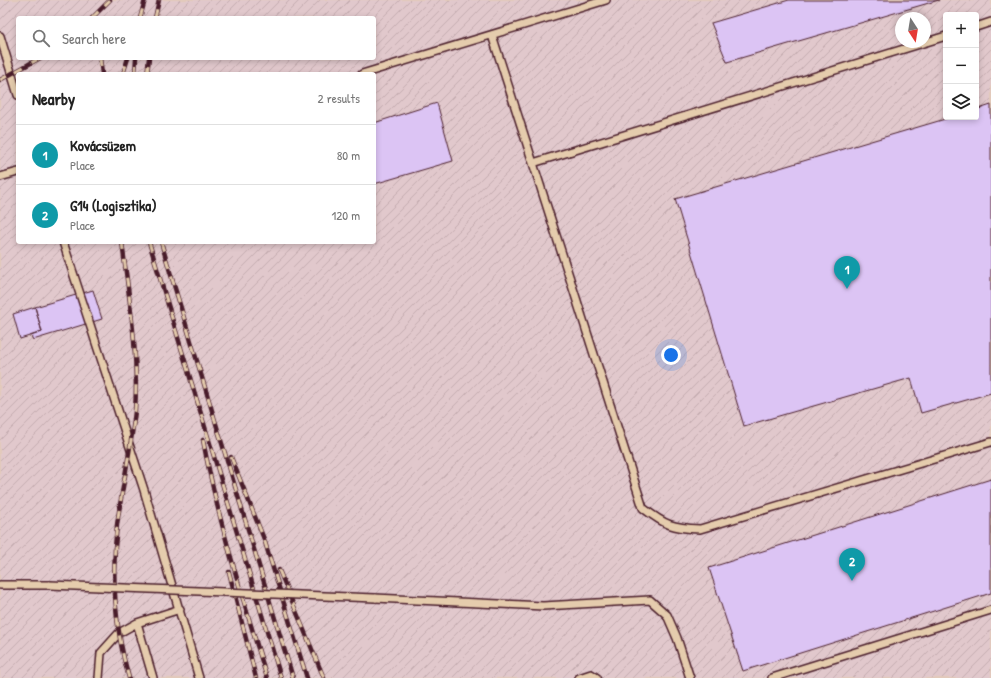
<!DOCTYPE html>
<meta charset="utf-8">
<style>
:root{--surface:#fff;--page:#f2f2f2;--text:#222;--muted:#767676;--line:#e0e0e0;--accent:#ea580c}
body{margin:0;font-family:"Patrick Hand",sans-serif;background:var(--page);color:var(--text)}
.controls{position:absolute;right:12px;top:12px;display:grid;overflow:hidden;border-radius:4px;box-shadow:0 2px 6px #0003}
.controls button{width:36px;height:36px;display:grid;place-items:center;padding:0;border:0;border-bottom:1px solid var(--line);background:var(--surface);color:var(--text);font:20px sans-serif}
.compass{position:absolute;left:895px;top:12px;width:36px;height:36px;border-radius:50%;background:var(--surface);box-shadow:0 2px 6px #0003;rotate:168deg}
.you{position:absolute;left:671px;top:355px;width:14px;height:14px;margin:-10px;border:3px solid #fff;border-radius:50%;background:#1a73e8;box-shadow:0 0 0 6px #1a73e833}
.badge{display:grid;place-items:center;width:26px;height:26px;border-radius:50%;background:var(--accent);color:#fff;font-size:13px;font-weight:700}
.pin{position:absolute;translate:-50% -33px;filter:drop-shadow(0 1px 2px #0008)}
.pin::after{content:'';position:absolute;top:21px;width:14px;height:12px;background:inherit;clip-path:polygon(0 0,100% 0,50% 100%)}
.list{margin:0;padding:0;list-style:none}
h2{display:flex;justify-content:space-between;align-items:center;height:52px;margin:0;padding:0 16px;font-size:17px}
h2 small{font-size:13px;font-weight:400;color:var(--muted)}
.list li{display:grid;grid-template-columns:26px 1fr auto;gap:12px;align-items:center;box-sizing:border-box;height:60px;padding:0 16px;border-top:1px solid var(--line)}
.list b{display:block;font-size:15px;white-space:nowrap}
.list p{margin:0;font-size:13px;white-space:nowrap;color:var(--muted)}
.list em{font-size:13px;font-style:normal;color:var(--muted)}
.icon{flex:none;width:22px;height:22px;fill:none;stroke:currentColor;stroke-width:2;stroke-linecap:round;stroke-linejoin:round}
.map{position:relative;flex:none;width:991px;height:678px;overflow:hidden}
.search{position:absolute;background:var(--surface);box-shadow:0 2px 6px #0003;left:16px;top:16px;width:360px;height:44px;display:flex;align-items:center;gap:10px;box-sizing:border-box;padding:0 14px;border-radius:4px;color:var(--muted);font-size:15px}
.panel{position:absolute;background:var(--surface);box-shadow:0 2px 6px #0003;left:16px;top:72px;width:360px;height:172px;border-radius:4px}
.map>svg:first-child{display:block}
</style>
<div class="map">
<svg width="991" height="678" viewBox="0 0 991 678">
<defs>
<pattern id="industrial-furrows" width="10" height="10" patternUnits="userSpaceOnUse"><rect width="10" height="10" fill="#e1c8cc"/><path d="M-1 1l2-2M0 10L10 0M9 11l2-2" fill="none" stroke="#c3abaf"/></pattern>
</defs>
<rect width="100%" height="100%" fill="#e3cabb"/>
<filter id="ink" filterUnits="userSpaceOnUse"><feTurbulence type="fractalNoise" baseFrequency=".025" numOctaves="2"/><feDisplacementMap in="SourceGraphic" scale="8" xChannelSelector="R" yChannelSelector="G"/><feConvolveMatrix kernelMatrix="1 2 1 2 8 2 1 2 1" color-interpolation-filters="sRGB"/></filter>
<g filter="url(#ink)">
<!-- industrial -->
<path fill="url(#industrial-furrows)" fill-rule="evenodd" d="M0,0H991V678H0ZM946,15H976V117H946ZM18,18H374V58H18ZM901,18H925V42H901ZM18,74H374V242H18Z"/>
<!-- building -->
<path fill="#dcc4f4" stroke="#4a1f2b" d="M789,0H939L727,62L711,23Z
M437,103L453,161L374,184V123Z
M991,105V393L921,413L911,378L744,426L675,199L952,117H976V110Z
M93,290L102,319L33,340L31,336L42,332L35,307Z
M35,307L42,332L20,339L13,314Z
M991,479V593L743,671L709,568Z"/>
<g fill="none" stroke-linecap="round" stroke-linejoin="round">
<!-- service casing -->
<g stroke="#4a1f2b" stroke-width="10">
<path id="service" d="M976,27L991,22
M492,35L533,163L946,36
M0,36L18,95
M362,74L606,0
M533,163L643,508C665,525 672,528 700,529L991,442
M0,177L18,172
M63,242L144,490L199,678
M0,585H50
M375,598L543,606L650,600L667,615L677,638L690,678
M137,623L153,678
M99,678L101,653L119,633L137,623L180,609
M579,678L591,674L597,678
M772,678L991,610"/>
</g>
<!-- service -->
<use href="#service" stroke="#e5ccad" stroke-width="7"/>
<!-- rail casing -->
<g stroke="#4a1f2b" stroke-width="4.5">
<path id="rail" d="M92,18L110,0
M140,18L145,0
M155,18L159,0
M100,58L102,74
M123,74L128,58
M135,74L136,58
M147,74L149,58
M0,80L40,58
M122,242C129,298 139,354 135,411C131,449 122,487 117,525C111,575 115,630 129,678
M149,242L281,678
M161,242L293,678
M203,440C218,521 243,599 267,678
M231,457L264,539L307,678
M279,570L324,678
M229,572L256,678"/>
</g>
<!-- rail -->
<use href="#rail" stroke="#e5ccad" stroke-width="3" stroke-dasharray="9" stroke-linecap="butt"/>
<!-- service-bridge casing -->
<g stroke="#4a1f2b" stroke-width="10" stroke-linecap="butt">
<path id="service-bridge" d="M50,585L375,598"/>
</g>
<!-- service-bridge -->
<use href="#service-bridge" stroke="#e5ccad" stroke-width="7"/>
</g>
</g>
</svg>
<div class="controls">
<button>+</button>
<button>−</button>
<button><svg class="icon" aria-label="layers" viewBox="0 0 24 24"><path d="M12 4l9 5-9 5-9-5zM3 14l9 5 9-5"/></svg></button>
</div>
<svg class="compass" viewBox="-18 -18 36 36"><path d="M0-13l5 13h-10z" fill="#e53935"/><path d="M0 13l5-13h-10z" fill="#767676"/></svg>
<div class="you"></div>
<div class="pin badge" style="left:847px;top:289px;background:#0f9aa8">1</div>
<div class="pin badge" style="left:852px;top:581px;background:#0f9aa8">2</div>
<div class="search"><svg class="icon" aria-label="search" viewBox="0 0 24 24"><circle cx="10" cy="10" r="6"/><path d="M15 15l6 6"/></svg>Search here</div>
<section class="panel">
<h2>Nearby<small>2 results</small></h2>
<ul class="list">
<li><span class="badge" style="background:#0f9aa8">1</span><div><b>Kovácsüzem</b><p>Place</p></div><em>80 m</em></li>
<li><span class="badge" style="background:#0f9aa8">2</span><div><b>G14 (Logisztika)</b><p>Place</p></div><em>120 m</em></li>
</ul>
</section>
</div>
